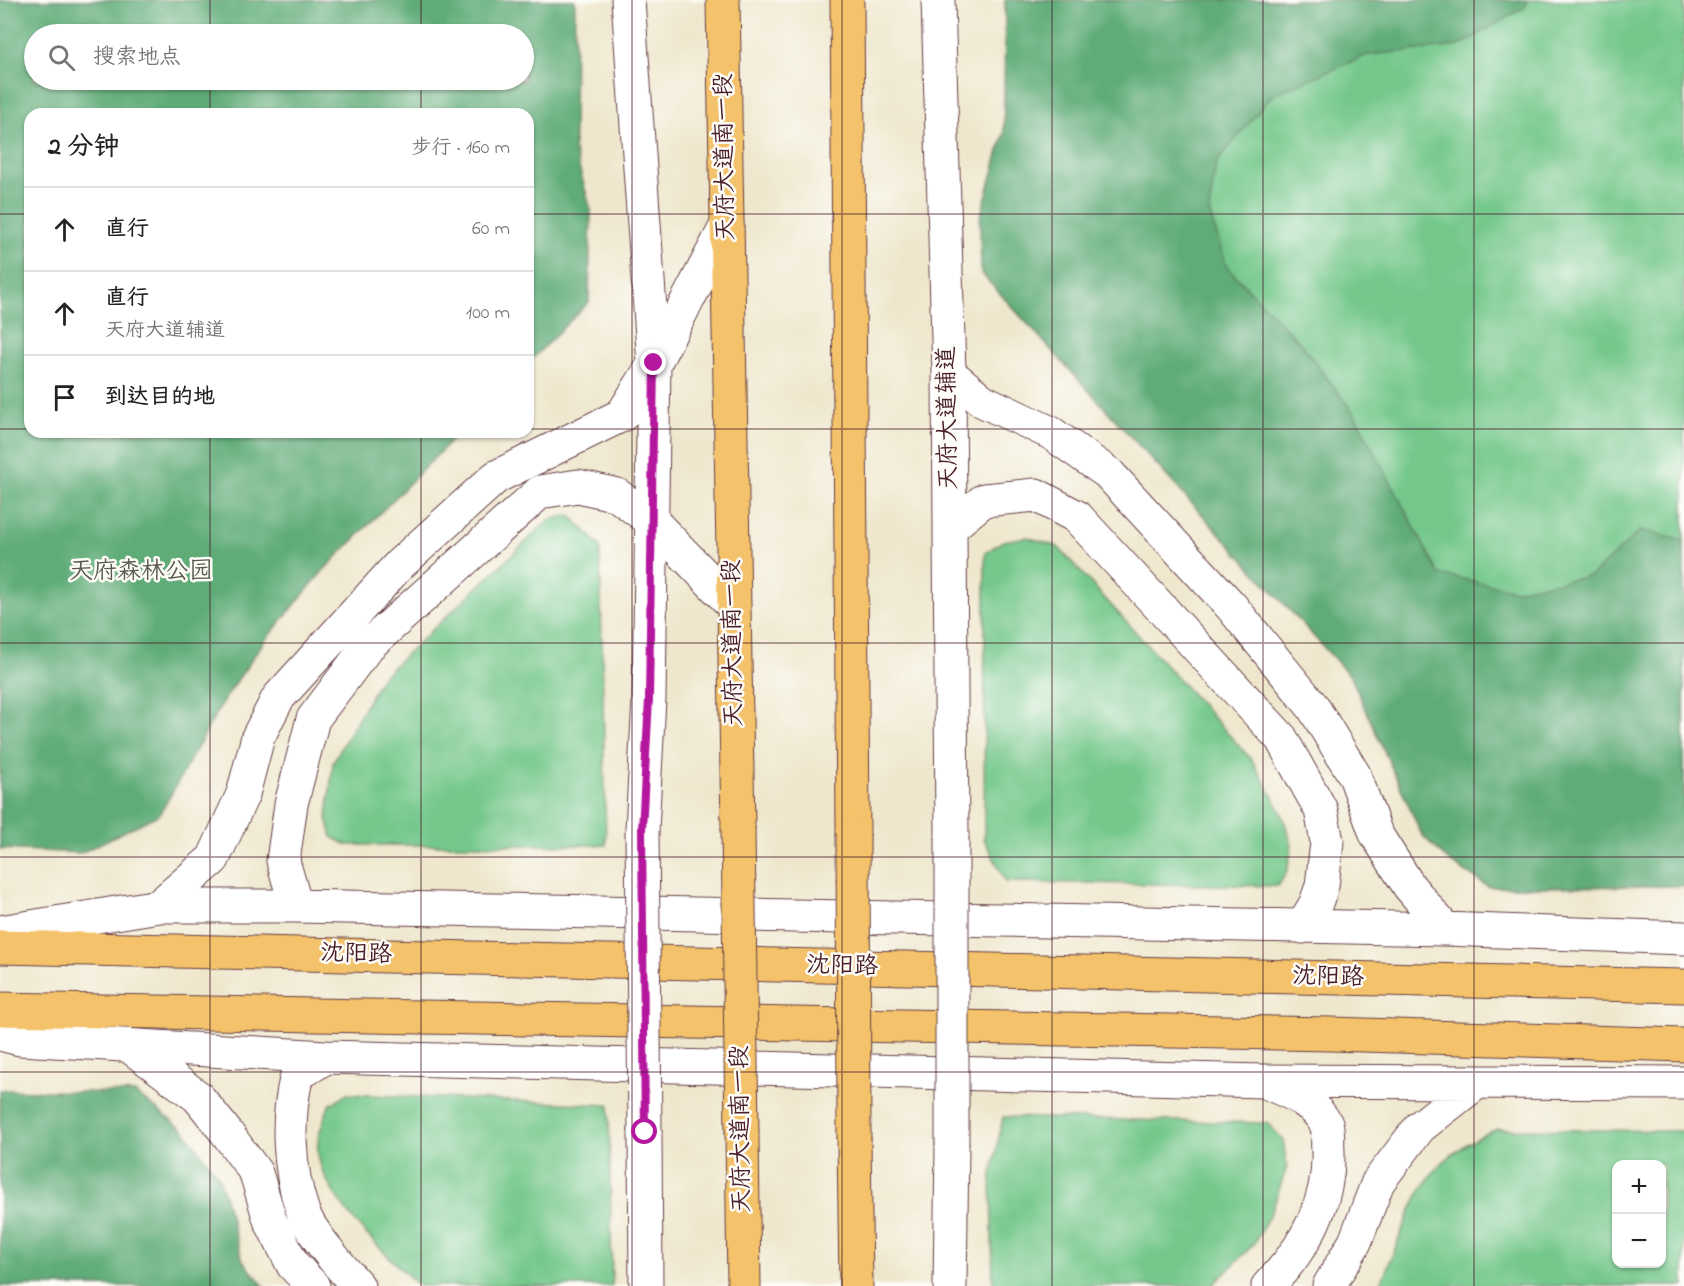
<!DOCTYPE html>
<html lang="zh">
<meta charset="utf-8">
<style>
:root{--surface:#fff;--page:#f6f6f6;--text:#222;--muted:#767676;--line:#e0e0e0}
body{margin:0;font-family:"Indie Flower","LXGW WenKai TC",sans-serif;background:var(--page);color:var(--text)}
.controls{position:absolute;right:18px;bottom:18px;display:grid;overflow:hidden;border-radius:12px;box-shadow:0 2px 4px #0004}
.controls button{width:54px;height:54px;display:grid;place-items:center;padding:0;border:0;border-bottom:2px solid var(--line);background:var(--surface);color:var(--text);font:30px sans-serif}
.stop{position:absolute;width:18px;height:18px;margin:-14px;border:4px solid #b5179e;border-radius:50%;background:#fff}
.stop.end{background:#b5179e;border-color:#fff;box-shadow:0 2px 6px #0008}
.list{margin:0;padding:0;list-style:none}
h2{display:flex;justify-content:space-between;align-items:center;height:78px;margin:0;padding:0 24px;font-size:26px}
h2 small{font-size:20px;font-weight:400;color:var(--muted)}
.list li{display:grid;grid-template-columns:39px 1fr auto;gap:18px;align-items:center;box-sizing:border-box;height:84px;padding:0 24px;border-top:2px solid var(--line)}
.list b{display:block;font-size:22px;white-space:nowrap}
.list p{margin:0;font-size:20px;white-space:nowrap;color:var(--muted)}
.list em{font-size:20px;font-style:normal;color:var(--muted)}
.icon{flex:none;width:33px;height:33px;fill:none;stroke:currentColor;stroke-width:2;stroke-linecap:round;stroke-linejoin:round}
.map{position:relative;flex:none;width:1684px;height:1286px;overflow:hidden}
.search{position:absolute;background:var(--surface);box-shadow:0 2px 4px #0004;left:24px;top:24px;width:510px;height:66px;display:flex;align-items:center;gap:15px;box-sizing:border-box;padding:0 21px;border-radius:33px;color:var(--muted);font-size:22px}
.panel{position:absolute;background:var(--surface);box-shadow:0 2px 4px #0004;left:24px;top:108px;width:510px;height:330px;border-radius:18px}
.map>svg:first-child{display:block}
</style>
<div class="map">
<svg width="1684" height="1286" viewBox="0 0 1684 1286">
<rect width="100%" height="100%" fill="#fdfcf7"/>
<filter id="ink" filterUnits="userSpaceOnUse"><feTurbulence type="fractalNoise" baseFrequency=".0167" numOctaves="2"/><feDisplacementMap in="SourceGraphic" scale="12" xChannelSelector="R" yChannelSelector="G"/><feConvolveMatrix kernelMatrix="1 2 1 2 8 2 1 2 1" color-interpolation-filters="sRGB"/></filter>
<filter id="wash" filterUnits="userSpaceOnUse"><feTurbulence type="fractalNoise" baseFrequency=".008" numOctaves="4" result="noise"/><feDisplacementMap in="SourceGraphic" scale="24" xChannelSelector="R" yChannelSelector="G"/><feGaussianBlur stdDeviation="1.35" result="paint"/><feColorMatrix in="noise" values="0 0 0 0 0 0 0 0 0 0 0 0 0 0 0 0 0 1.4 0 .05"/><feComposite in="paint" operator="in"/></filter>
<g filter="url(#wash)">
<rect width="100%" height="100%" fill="#efe7cd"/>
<!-- green -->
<path fill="#74c88c" stroke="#5f745c" stroke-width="1.5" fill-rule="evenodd" d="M1005,0H1684V886L1489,887L1451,863L1422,835L1351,677L981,273L980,218L1004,134Z
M570,515L600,546L606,845H347L332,837L327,818L333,762L381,678L549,520Z
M1027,537L1058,547L1252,760L1282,814L1292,845L1287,872L1278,886L1006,882L984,839L985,553L1003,541Z
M347,1094L609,1105L612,1286H419C387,1255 311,1189 318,1141C319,1129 326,1116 329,1105Z
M1003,1117L1267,1123L1283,1139L1287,1167L1272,1210L1254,1244L1212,1286H993L991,1178Z
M1497,1129L1684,1131V1286H1379C1414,1213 1412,1164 1497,1129ZM1616,1164H1662V1264H1616Z"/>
<!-- forest -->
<path fill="#5fac78" stroke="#546652" stroke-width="1.5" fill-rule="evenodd" d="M0,0H575L574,149L591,210L589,302L528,363V114H30V432H460L323,571L263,643L224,700L160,814L81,853L0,849ZM34,34H524V80H34Z
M1005,0H1528L1525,7L1459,46L1367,55L1272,95L1216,163L1209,211L1227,267L1303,346L1355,415L1439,574L1515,590L1591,576L1641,530L1684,541V886L1489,887L1451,863L1422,835L1351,677L981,273L980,218L1004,134Z
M0,1090L135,1093L184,1130L219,1177L243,1261L264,1286H0Z"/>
</g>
<g filter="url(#ink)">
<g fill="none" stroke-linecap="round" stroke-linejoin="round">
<!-- tertiary casing -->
<g stroke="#633d43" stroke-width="35">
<path id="tertiary" d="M628,0L654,364L649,699L642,830
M938,0L949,373L952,837
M949,373L983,401L1051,433L1108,473L1231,606L1313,707L1355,776L1376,834L1409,886L1445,929
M951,527L984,500L1036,495L1077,517L1281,738L1321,810L1327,842L1322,886L1316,903L1302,927
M159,906L213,859L243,794L258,737L278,698L399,565L496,477L622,415L654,364L727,225
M296,906L283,861L291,804L313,719L368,646L540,492L578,486L617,495L653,522L733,605
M0,932L159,906H296L1445,929L1684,938
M0,1034L20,1039L326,1057L1263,1081L1684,1083
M129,1046L198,1097L226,1132L256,1173L270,1220L293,1265L313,1286
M326,1057L297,1075C286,1118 288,1169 303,1212C311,1233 342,1269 358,1286
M645,1132L646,1286
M950,1286L952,1146
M1268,1286C1304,1249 1330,1204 1328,1151C1327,1143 1329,1130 1326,1124C1314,1102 1291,1093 1270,1084
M1329,1286L1355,1242L1378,1182L1420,1127L1475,1084"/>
</g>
<!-- primary casing -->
<g stroke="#633d43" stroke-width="35">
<path id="primary" d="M0,947L1684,986
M0,1009L1331,1034L1684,1045"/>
</g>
<!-- trunk casing -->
<g stroke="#633d43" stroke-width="35">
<path id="trunk" d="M723,0L738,827
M847,0L853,833
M742,1134L744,1286
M854,1140L856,1286"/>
</g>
<!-- tertiary -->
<use href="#tertiary" stroke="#fff" stroke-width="33"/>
<!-- primary -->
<use href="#primary" stroke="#f4c26a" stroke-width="33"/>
<!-- trunk -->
<use href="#trunk" stroke="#f4c26a" stroke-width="33"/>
<!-- tertiary-bridge casing -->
<g stroke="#633d43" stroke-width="35" stroke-linecap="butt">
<path id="tertiary-bridge" d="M642,830L645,1132
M952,837V1146"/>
</g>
<!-- trunk-bridge casing -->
<g stroke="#633d43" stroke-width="35" stroke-linecap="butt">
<path id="trunk-bridge" d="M738,827L742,1134
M853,833L854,1140"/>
</g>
<!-- tertiary-bridge -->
<use href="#tertiary-bridge" stroke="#fff" stroke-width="33"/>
<!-- trunk-bridge -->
<use href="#trunk-bridge" stroke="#f4c26a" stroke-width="33"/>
</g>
</g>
<g fill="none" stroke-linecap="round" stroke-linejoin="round" filter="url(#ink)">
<!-- route -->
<path stroke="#b5179e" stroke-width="8" d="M645,1132L642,830L649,699L654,363"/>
</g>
<!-- grid -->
<path fill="none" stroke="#4a1f2b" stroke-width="1.5" stroke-opacity="0.55" d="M210,0V34M421,0V34M632,0V1286M842,0V1286M1052,0V1286M1263,0V1286M1474,0V1286M210,80V114M421,80V114M0,214H30M528,214H1684M0,429H30M528,429H1684M210,432V1286M421,432V1286M0,643H1684M0,857H1684M0,1072H1684"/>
<g text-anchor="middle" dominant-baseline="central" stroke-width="5" stroke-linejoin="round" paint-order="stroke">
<!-- street labels -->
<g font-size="24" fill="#4a1f2b" stroke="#fdfcf7">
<text transform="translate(726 157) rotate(-91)">天府大道南一段</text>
<text transform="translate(949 418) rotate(-91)">天府大道辅道</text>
<text transform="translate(734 643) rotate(-91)">天府大道南一段</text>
<text transform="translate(356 955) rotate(1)">沈阳路</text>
<text transform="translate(842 967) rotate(1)">沈阳路</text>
<text transform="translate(1328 978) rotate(1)">沈阳路</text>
<text transform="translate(742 1129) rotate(-91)">天府大道南一段</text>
</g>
<!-- park labels -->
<g font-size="24" fill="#595a4d" stroke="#fdfcf7">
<text x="141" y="572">天府森林公园</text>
</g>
</g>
</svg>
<div class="controls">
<button>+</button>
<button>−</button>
</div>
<div class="stop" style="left:645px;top:1132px"></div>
<div class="stop end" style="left:654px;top:363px"></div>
<div class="search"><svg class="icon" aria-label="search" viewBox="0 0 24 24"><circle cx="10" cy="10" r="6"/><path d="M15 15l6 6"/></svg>搜索地点</div>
<section class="panel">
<h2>2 分钟<small>步行 · 160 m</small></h2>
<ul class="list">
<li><svg class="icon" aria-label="ahead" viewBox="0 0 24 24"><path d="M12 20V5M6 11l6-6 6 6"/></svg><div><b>直行</b></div><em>60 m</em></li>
<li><svg class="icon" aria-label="ahead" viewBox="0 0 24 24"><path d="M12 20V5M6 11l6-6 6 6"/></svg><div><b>直行</b><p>天府大道辅道</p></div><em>100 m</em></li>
<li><svg class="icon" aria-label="arrive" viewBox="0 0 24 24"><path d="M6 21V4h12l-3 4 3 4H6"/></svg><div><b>到达目的地</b></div></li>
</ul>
</section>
</div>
